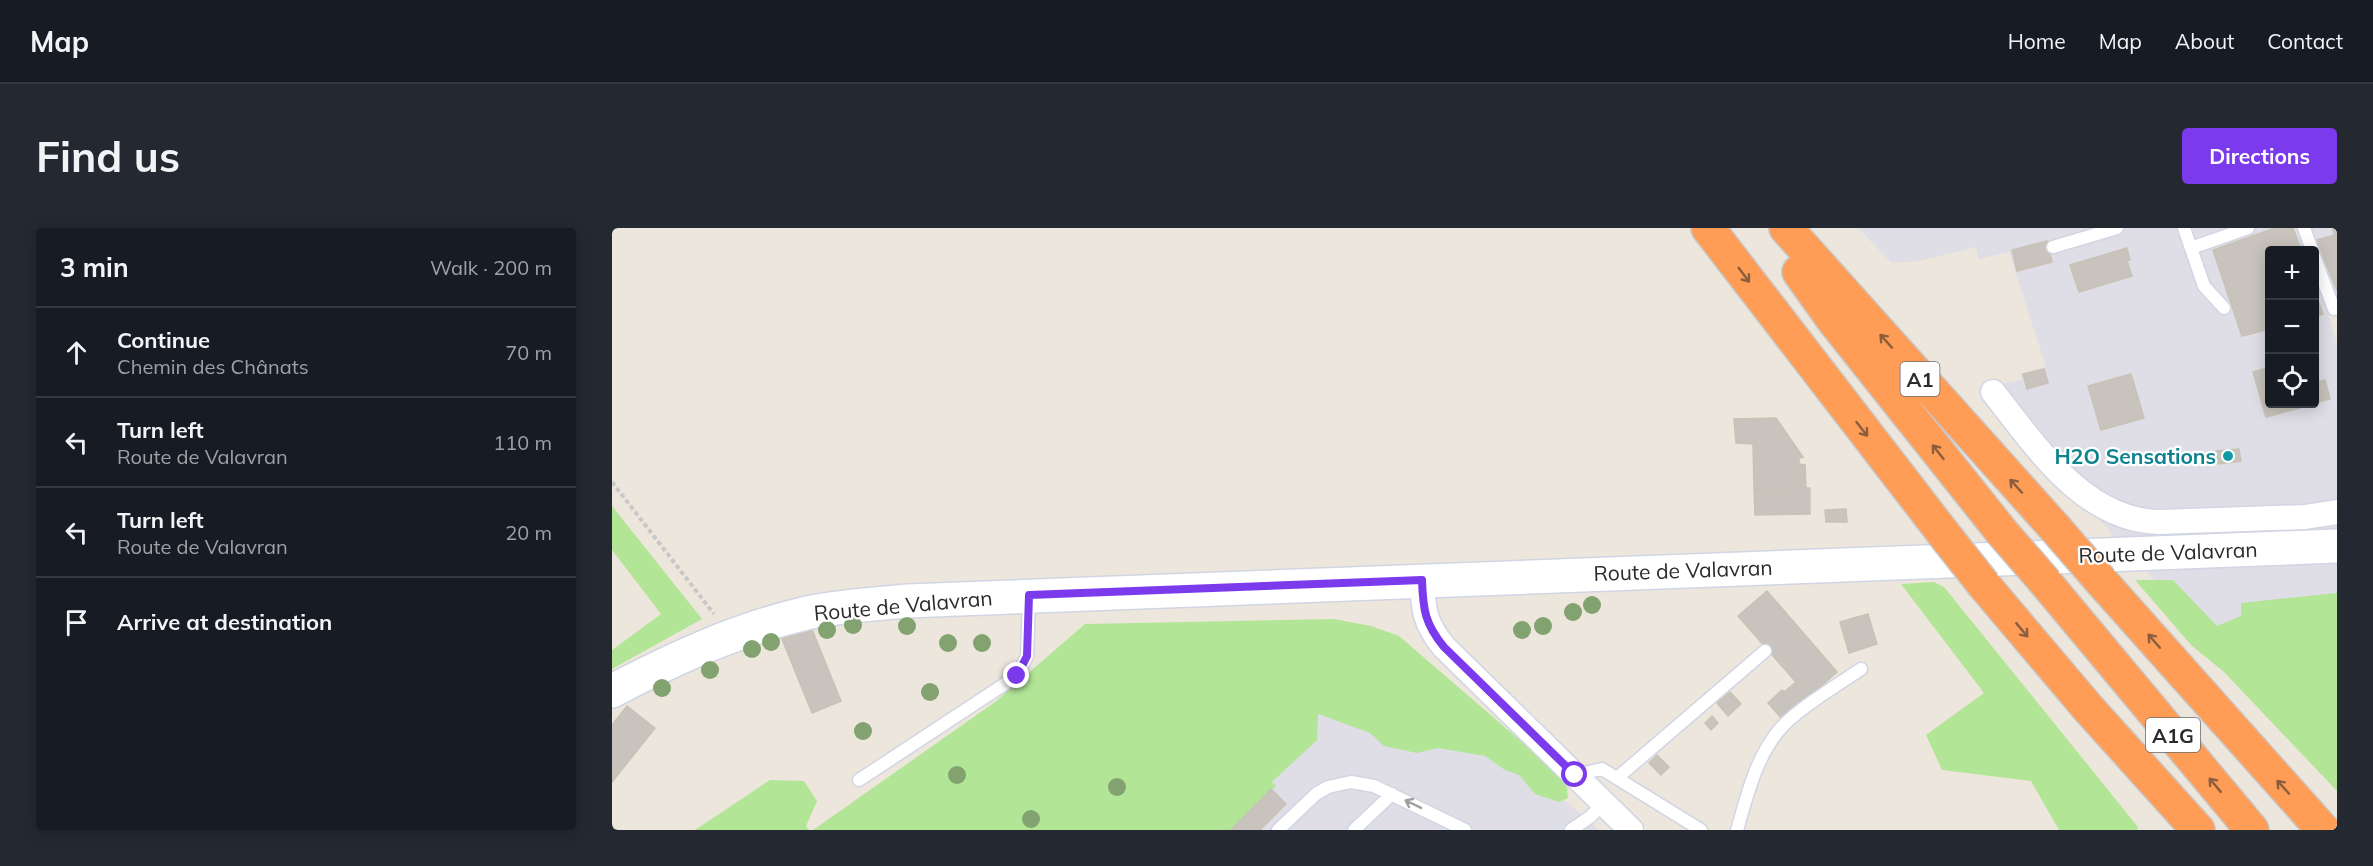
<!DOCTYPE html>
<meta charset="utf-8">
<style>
:root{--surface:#171b24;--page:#242831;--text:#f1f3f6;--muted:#9ea1a6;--line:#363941;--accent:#7c3aed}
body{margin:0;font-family:Mulish,sans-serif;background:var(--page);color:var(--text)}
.controls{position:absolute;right:18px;top:18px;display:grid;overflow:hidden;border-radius:6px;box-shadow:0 3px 15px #0003}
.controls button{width:54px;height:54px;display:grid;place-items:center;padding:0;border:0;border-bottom:2px solid var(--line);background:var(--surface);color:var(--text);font:30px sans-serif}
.stop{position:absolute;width:18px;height:18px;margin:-14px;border:4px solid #7c3aed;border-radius:50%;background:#fff}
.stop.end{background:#7c3aed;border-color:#fff;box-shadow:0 2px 6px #0008}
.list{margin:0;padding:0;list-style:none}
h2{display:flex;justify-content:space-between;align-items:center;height:78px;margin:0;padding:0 24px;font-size:26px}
h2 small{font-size:20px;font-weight:400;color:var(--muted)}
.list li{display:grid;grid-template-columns:39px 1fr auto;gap:18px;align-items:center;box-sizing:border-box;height:90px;padding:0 24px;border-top:2px solid var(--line)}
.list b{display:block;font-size:22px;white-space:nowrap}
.list p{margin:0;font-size:20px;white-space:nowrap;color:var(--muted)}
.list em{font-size:20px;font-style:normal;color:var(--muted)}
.icon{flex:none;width:33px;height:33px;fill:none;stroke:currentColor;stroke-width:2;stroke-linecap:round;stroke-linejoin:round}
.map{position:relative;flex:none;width:1725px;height:602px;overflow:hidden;border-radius:6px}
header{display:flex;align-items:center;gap:36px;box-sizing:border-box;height:84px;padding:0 30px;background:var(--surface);border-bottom:2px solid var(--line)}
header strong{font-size:28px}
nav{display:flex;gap:33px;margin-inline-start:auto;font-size:21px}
.intro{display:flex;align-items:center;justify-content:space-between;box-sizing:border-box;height:144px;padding:0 36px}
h1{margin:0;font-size:42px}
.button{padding:15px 27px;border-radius:6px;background:var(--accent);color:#fff;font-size:21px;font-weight:700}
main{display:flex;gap:36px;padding:0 36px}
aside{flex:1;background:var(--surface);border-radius:6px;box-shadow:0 3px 15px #0003}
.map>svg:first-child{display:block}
</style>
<header>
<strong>Map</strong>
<nav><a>Home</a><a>Map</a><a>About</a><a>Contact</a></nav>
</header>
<div class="intro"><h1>Find us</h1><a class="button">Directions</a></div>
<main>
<aside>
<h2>3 min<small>Walk · 200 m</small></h2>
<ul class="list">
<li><svg class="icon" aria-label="ahead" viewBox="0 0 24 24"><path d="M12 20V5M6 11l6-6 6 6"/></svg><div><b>Continue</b><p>Chemin des Chânats</p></div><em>70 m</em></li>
<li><svg class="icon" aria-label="left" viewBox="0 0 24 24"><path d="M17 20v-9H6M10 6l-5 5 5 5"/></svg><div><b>Turn left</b><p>Route de Valavran</p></div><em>110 m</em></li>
<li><svg class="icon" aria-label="left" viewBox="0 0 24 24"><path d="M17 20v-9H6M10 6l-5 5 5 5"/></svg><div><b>Turn left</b><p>Route de Valavran</p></div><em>20 m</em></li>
<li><svg class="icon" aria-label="arrive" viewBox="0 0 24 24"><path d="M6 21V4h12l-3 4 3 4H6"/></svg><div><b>Arrive at destination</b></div></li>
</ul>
</aside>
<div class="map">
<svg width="1725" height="602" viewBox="0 0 1725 602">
<rect width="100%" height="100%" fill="#ede6dc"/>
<!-- industrial -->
<path fill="#dfdde5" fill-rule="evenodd" d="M1246,0H1725V84L1716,86L1725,116V547L1699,523L1367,160L1410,152L1408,146L1434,139L1397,24L1367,31L1364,19L1306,33L1280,35ZM1658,22H1702V176H1658Z
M769,447L958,577L987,602H619L663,558L660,555L706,456Z"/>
<!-- green -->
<path fill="#b3e597" d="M0,278L90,391L0,441V422L49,386L0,322Z
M1523,352H1561L1605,398L1629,388V375L1725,365V563L1612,444L1579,417Z
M1322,354L1332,359L1526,599L1525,602H1447L1419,553L1330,542L1314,507L1372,465L1289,356Z
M722,391L759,398L787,408L947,546L955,559L956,570L947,574L923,566L907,547L893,542L873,528L826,520L805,525L772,518L758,505L706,486L705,512L660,554L664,558L619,602H201L383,474L473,396Z
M158,552L192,553L205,573L194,598L197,602H83Z"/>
<!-- building -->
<path fill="#c8c3bc" stroke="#c8c2b6" stroke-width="1.5" d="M1663,0H1681L1689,22H1658V101L1630,108L1601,22Z
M1720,0H1725V63L1705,12L1723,7Z
M1435,13L1440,34L1405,43L1400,22Z
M1515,20L1518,32L1515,33L1520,48L1467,64L1458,37Z
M1702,62L1711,86L1702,89Z
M1658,139V176H1702L1654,189L1641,144Z
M1432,141L1436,155L1415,161L1411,146Z
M1519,146L1532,190L1489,202L1476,158Z
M1713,152L1718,171L1702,175V155Z
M1164,190L1191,229L1187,230V236L1193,237L1194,260L1142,261L1141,216L1124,215L1122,191Z
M1627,221L1629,233L1606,236L1604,223Z
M1194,260H1198V286L1143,287L1142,261Z
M1234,281L1235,294H1214L1213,282Z
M1155,363L1225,444L1171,492L1156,475L1170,462L1172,464L1184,454L1126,388Z
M1256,386L1265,416L1237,425L1228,394Z
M199,399L229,473L200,485L170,411Z
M1118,464L1129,476L1116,488L1105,475Z
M15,478L43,500L0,554V497Z
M1100,488L1106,495L1099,502L1093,495Z
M1045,527L1057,539L1049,547L1037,535Z
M659,561L674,576L648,602H619Z"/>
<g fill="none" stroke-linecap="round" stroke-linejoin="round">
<!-- lane casing -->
<g stroke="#d1d5e4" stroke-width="15">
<path id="lane" d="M1572,0L1592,58L1612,80
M1692,0L1700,22
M1441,19L1505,0
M1579,20L1636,0
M1702,28L1722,81
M963,547L990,541L1089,602
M1005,550L1153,423
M247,552L405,448L415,428L417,371
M666,602L704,566L716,559L739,554L762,558L853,602
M742,602L780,566
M959,602L978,589L992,575
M1125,602C1135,568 1144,529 1168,501C1184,482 1227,456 1249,441"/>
</g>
<!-- street casing -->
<g stroke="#d1d5e4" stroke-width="27">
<path id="street" d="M1381,164C1424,218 1471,292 1547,294L1693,289L1725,284
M810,352C811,382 813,396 832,419L1019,602"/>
</g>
<!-- secondary casing -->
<g stroke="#d1d5e4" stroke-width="36">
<path id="secondary" d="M0,463C63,430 126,401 195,385C228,378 262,376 296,373L1725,318"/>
</g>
<!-- highway casing -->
<g stroke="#c8c8c8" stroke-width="36">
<path id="highway" d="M1096,0L1331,305
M1174,0L1444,301
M1187,44L1222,93L1389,303
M1489,353L1711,602
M1434,355L1640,602
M1372,357L1476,480L1586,602"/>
</g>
<!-- path -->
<path stroke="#c8c8c8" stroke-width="4" stroke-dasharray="4.5 3" stroke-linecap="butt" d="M0,254L102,386"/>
<!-- lane -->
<use href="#lane" stroke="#fff" stroke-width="12"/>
<!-- street -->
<use href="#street" stroke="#fff" stroke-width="24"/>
<!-- secondary -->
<use href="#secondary" stroke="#fff" stroke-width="33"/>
<!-- highway -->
<use href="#highway" stroke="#ff9c55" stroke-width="33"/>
<!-- highway-bridge casing -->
<g stroke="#c8c8c8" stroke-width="36" stroke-linecap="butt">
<path id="highway-bridge" d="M1444,301L1489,353
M1389,303L1434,355
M1331,305L1372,357"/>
</g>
<!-- highway-bridge -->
<use href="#highway-bridge" stroke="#ff9c55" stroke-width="33"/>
</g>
<!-- trees -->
<g fill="#82a270">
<circle cx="980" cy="377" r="9"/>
<circle cx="961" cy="384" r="9"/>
<circle cx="241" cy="397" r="9"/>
<circle cx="295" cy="398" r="9"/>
<circle cx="931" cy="398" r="9"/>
<circle cx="215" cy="402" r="9"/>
<circle cx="910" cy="402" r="9"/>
<circle cx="159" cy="414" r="9"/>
<circle cx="336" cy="415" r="9"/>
<circle cx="370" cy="415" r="9"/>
<circle cx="140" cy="421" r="9"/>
<circle cx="98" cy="442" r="9"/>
<circle cx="50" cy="460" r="9"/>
<circle cx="318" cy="464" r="9"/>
<circle cx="251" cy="503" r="9"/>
<circle cx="345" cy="547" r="9"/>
<circle cx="505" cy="559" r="9"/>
<circle cx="419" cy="591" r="9"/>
</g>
<!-- one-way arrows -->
<defs><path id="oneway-shaft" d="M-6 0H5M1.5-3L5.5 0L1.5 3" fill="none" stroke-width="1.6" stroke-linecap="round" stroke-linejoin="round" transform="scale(1.5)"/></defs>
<g stroke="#8a5e3e">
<use href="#oneway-shaft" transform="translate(1132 47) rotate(53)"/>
<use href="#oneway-shaft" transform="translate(1274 113) rotate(-132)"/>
<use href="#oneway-shaft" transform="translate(1250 201) rotate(52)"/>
<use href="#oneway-shaft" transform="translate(1326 224) rotate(-128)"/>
<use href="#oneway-shaft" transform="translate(1404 258) rotate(-132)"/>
<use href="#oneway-shaft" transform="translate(1410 402) rotate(50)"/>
<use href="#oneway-shaft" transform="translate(1542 413) rotate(-131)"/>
<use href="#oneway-shaft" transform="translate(1603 557) rotate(-130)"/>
<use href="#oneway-shaft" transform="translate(1671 559) rotate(-132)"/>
</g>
<use stroke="#a0a0a0" href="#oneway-shaft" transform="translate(801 576) rotate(-154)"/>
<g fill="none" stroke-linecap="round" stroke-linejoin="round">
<!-- route -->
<path stroke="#7c3aed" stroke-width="8" d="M405,448L415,428L417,367L810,352C811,382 813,396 832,419L963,547"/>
</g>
<!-- markers -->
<circle fill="#0f9aa8" stroke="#fff" stroke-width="2" cx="1616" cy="228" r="6"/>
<g text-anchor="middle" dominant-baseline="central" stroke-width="4.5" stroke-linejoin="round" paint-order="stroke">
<!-- shield labels -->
<g fill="#fff" stroke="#6b6b6b" stroke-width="1.5">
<rect x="1288.5" y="134" width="39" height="34" rx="4.5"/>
<rect x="1534" y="490" width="54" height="34" rx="4.5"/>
</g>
<g font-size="20" font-weight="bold" fill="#2b2b2b">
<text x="1308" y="151">A1</text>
<text x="1561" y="507">A1G</text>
</g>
<!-- culture labels -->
<g font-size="21" font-weight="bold" fill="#0d838f" stroke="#fff" text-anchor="end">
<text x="1604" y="228">H2O Sensations</text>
</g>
<!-- street labels -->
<g font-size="21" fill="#2b2b2b" stroke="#fff">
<text transform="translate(1556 324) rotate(-2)">Route de Valavran</text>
<text transform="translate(1071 342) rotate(-2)">Route de Valavran</text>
<text transform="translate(291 377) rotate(-5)">Route de Valavran</text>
</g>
</g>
</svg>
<div class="controls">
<button>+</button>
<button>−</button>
<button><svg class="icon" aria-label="locate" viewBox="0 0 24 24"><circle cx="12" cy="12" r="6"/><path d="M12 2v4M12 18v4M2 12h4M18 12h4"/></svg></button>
</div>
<div class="stop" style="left:963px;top:547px"></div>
<div class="stop end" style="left:405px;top:448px"></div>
</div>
</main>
